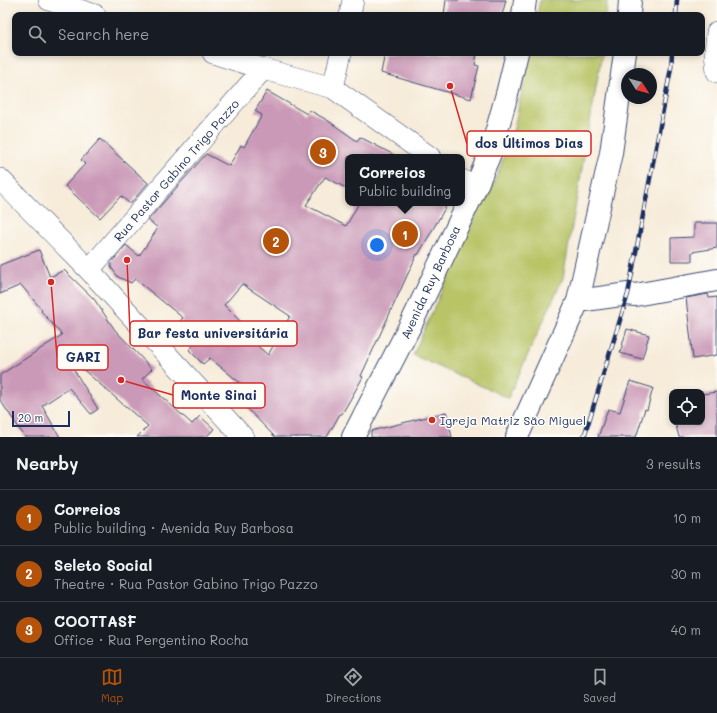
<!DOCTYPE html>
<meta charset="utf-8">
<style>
:root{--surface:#171b24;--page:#242831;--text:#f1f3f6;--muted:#9ea1a6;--line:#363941;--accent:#b45309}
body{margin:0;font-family:Mali,sans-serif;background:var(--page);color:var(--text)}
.controls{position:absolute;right:12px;bottom:12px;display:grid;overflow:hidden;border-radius:8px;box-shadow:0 2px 6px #0003}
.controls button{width:36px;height:36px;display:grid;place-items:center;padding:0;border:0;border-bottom:1px solid var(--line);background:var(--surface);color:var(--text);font:20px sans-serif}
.compass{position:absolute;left:621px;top:68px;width:36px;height:36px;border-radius:50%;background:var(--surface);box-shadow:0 2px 6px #0003;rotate:126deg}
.scale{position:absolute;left:12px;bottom:10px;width:58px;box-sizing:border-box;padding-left:4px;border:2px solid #1b2f5e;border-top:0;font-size:11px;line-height:14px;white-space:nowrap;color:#1b2f5e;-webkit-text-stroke:3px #fdfcf7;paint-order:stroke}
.you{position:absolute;left:377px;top:245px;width:14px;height:14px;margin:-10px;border:3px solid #fff;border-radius:50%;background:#1a73e8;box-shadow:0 0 0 6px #1a73e833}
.badge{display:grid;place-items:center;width:26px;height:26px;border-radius:50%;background:var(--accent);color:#fff;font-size:13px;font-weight:700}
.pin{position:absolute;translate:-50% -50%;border:2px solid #fff;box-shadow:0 1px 4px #0006}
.popup{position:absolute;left:345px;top:154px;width:120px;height:52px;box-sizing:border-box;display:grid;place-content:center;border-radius:8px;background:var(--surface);filter:drop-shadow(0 1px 3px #0005);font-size:13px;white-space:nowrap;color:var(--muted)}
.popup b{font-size:15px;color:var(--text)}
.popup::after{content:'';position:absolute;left:50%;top:100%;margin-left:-8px;border:8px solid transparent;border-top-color:var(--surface)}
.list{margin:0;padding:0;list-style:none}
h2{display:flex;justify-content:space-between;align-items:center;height:52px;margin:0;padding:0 16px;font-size:17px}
h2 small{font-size:13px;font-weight:400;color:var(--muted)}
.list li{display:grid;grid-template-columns:26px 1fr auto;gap:12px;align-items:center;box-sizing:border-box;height:56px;padding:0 16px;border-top:1px solid var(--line)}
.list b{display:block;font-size:15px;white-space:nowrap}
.list p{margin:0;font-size:13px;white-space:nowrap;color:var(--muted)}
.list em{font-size:13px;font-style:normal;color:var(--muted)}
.icon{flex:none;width:22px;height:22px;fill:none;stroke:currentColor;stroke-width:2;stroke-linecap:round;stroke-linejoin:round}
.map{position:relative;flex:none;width:717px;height:437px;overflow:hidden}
.search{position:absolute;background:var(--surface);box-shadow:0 2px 6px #0003;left:12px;right:12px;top:12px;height:44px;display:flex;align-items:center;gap:10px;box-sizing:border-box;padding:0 14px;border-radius:8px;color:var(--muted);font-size:15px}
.sheet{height:220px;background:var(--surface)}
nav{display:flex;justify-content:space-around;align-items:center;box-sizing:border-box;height:56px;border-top:1px solid var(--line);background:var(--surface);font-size:11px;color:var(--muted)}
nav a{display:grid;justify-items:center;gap:2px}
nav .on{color:var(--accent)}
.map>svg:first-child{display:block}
</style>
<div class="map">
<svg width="717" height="437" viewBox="0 0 717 437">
<rect width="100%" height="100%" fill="#fdfcf7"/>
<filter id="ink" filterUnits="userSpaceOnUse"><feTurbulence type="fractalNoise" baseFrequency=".025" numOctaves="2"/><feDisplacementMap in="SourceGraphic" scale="8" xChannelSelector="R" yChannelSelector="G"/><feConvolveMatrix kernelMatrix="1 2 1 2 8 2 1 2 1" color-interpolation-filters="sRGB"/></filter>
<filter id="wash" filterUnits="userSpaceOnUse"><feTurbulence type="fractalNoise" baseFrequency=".012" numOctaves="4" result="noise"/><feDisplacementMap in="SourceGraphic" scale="16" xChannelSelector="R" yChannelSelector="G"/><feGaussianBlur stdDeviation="0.9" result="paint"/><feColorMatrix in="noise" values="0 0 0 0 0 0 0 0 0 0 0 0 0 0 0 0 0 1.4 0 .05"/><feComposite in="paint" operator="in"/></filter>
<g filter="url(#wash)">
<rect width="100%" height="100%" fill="#f7ecda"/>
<!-- green -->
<path fill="#b8c466" stroke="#6a7a62" d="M540,0H607L606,15H537Z
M530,53H602L563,278L508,398L413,355L475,216L492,188L499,170L514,128Z"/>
<g id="blocks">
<!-- building -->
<path fill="#ca99b7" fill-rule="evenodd" d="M446,0H506L502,15H444Z
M385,53H477L475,65L479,66L471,99L381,73Z
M267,91L307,114L309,110L327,120L357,141L360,137L398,157H348V189L325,177L306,205L346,226L359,203H448L418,255L417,254L361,376L363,377L342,414H340L327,437H275L236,397L245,387L210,358L203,364L189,350L200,338L180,321L183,318L135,279L131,283L118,277L111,267V263L126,245L139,256L158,228L148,220L206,154L229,166L241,145L244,147L262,115L255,111ZM242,284L290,316L268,355L239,330L244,325L224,305Z
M100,139L148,183L130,204L121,196L100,218L65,186L85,164L81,160Z
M694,223H717V248L692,252V261H671V238L694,237Z
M39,250L50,277L64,270L94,299L115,330L152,369L142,379L192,424L200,416L214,429L206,437H137L148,426L63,352L98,409L91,414L69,388L42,406L60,437H25L0,400V375L62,335L41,311L42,310L21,285L0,294V265Z
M708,294L709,298L717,297V355L693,359L686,298Z
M627,329L649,335L642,359L620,353Z
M630,381L653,388L647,410L645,409L636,437H598L608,409L620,412Z
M717,392V437H679L675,422H702V394Z
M446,412L452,437H371V431Z"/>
</g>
</g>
<g filter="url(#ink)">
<use href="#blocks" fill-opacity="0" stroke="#3c4b71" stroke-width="1"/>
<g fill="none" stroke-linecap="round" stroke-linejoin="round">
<!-- street casing -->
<g stroke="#3c4b71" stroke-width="22">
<path id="street" d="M49,0L95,15
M350,15L353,0
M717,32L715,52L717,72
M213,53L263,69L333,88L430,157
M333,88L341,53
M0,179L89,270L243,437
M462,180L475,189
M89,270L263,69"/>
</g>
<!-- secondary casing -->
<g stroke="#3c4b71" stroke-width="24">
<path id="secondary" d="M523,15L525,0
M629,15L630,0
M578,301L628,294L635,295L717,280
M353,437L411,324L475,189L491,151L507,94L517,53
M517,437L578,301L611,153L625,53"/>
</g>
<!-- street -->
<use href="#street" stroke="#fff" stroke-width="21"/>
<!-- secondary -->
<use href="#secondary" stroke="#fff" stroke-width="22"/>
<!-- rail casing -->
<g stroke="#1b2f5e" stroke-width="4.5">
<path id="rail" d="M676,15L677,0
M584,437L628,294L671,68L672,53"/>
</g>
<!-- rail -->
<use href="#rail" stroke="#fdfcf7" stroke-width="3" stroke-dasharray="9" stroke-linecap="butt"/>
</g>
</g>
<!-- markers -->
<circle fill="#c8321e" stroke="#fdfcf7" stroke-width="1.5" cx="432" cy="420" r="4"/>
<g text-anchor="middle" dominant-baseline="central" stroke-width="3" stroke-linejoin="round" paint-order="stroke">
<!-- street labels -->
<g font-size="12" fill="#1b2f5e" stroke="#fdfcf7">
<text transform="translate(176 170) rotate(-49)">Rua Pastor Gabino Trigo Pazzo</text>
<text transform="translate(430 282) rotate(-65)">Avenida Ruy Barbosa</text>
</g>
<!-- poi labels -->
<g font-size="12" fill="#1b2f5e" stroke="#fdfcf7" text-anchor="start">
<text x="440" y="420">Igreja Matriz São Miguel</text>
</g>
</g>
<!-- callouts -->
<path fill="none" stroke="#d62828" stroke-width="1.5" d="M450 86L467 144M127 260L130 333M51 282L57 357M121 380L173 395"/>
<g fill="#d62828" stroke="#fdfcf7" stroke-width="1.5">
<circle cx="450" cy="86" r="4"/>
<circle cx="127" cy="260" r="4"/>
<circle cx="51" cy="282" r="4"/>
<circle cx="121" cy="380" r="4"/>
</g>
<g fill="#fdfcf7" stroke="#d62828" stroke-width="1.5">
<rect x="467" y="131" width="124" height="25" rx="4"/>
<rect x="130" y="321" width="167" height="25" rx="4"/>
<rect x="57" y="345" width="51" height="25" rx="4"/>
<rect x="173" y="383" width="92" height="25" rx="4"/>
</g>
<g font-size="13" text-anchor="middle" font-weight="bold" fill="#1b2f5e">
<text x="529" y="148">dos Últimos Dias</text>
<text x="213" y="338">Bar festa universitária</text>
<text x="83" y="362">GARI</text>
<text x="219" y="400">Monte Sinai</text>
</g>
</svg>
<div class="controls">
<button><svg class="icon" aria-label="locate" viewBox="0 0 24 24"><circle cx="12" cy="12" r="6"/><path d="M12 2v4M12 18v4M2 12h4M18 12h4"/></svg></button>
</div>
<svg class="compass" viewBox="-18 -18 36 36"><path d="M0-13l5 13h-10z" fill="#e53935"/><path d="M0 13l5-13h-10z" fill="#9ea1a6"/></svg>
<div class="scale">20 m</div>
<div class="you"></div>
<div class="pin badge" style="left:405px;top:234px">1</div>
<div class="popup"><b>Correios</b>Public building</div>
<div class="pin badge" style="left:276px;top:241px">2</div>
<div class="pin badge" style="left:323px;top:152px">3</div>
<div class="search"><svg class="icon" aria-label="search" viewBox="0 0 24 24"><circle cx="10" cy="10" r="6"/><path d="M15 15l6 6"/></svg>Search here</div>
</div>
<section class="sheet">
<h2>Nearby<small>3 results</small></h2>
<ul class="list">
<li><span class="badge">1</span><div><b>Correios</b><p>Public building · Avenida Ruy Barbosa</p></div><em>10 m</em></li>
<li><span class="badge">2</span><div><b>Seleto Social</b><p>Theatre · Rua Pastor Gabino Trigo Pazzo</p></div><em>30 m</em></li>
<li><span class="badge">3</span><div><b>COOTTASF</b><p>Office · Rua Pergentino Rocha</p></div><em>40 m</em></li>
</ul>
</section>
<nav>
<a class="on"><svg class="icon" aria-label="map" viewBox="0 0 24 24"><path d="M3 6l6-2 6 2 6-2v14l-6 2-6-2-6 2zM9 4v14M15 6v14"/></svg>Map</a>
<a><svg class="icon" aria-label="directions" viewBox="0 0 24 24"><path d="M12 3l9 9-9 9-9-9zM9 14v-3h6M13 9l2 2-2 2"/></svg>Directions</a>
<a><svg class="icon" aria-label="saved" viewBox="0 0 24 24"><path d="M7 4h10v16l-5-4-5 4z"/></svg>Saved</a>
</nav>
